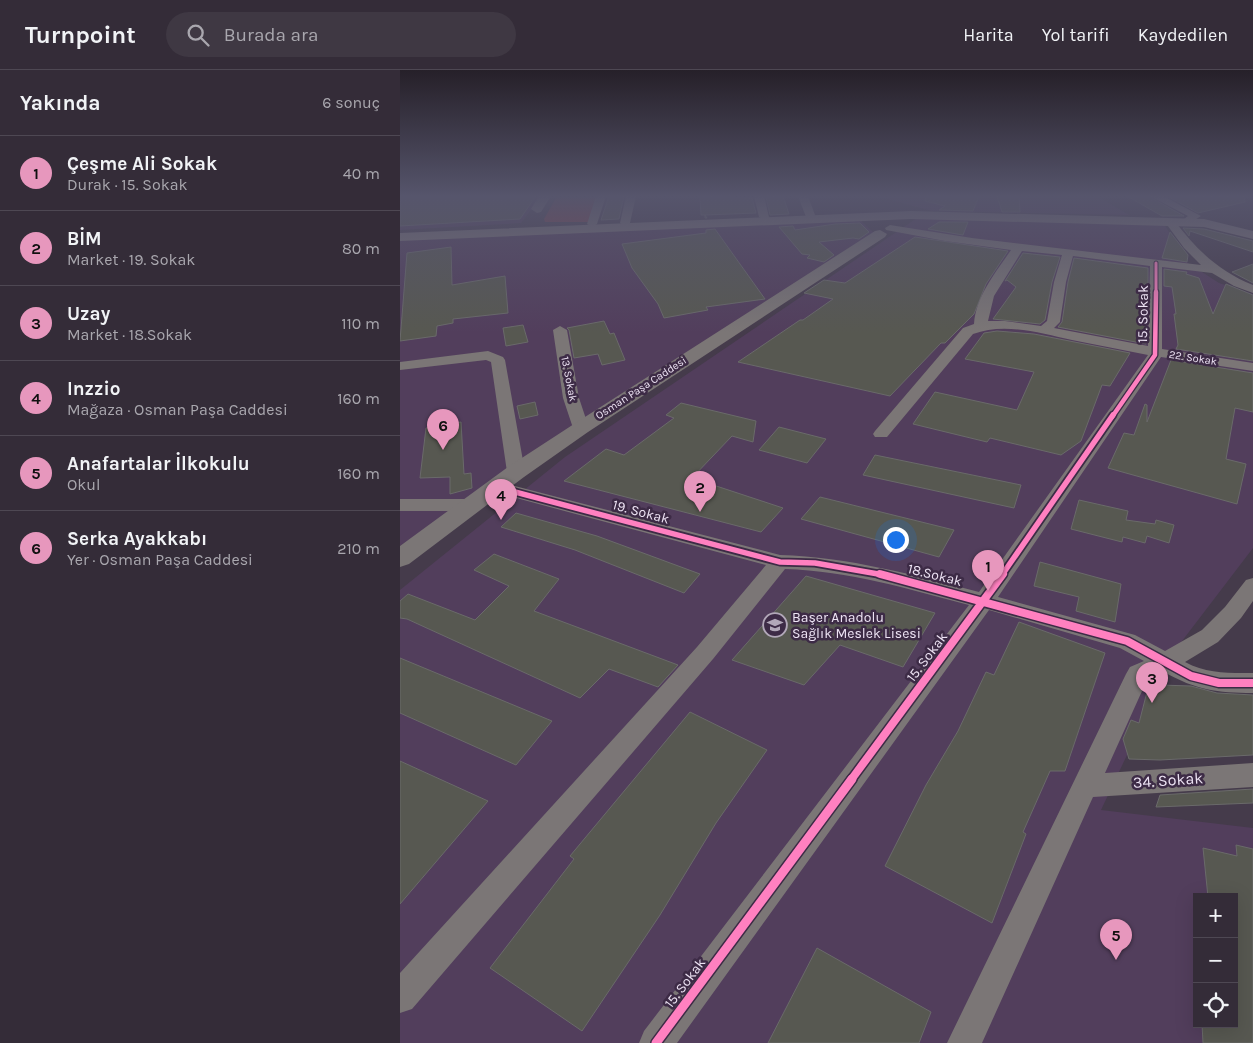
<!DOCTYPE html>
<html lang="tr">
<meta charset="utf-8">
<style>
:root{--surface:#342c38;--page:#3f3843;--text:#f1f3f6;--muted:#a9a7ae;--line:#4e4853;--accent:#e797bd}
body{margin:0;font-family:Karla,sans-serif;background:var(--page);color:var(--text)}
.controls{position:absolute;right:15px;bottom:15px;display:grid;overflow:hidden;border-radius:0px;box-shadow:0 5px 20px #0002}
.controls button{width:45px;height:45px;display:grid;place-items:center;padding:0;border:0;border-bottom:1px solid var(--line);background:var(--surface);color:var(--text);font:25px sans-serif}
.you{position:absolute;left:495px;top:469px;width:18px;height:18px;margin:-12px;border:4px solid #fff;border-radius:50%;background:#1a73e8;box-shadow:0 0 0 8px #1a73e833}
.badge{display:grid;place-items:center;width:32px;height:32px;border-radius:50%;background:var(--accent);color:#111;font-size:16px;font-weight:700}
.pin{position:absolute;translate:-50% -41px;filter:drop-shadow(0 1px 2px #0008)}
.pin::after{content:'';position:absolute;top:26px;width:18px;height:15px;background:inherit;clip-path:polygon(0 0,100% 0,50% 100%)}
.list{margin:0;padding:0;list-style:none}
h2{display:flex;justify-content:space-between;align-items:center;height:65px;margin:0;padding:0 20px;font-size:21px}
h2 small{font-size:16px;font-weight:400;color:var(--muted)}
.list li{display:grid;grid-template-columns:32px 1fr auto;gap:15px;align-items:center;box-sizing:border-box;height:75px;padding:0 20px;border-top:1px solid var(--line)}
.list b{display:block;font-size:19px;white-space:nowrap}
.list p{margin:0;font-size:16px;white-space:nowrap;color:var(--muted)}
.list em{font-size:16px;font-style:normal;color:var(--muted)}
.icon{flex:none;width:28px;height:28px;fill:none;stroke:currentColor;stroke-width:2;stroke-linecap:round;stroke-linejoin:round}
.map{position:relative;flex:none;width:853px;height:973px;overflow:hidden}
header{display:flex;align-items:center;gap:30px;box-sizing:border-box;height:70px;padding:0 25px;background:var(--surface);border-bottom:1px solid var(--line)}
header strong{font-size:24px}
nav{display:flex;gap:28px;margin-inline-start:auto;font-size:18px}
.search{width:350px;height:45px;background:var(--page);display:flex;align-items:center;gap:12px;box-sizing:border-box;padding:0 18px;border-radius:28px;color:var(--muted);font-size:19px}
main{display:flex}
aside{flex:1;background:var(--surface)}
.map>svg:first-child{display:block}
</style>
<header>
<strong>Turnpoint</strong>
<div class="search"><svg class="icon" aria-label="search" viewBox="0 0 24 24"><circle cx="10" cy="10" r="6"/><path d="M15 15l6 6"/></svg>Burada ara</div>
<nav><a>Harita</a><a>Yol tarifi</a><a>Kaydedilen</a></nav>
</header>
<main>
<aside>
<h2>Yakında<small>6 sonuç</small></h2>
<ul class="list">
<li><span class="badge">1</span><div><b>Çeşme Ali Sokak</b><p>Durak · 15. Sokak</p></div><em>40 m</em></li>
<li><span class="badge">2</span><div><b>BİM</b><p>Market · 19. Sokak</p></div><em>80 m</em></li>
<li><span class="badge">3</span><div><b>Uzay</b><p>Market · 18.Sokak</p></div><em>110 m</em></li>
<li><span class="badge">4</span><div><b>Inzzio</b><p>Mağaza · Osman Paşa Caddesi</p></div><em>160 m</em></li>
<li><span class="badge">5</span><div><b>Anafartalar İlkokulu</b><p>Okul</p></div><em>160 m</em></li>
<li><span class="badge">6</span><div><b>Serka Ayakkabı</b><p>Yer · Osman Paşa Caddesi</p></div><em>210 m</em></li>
</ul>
</aside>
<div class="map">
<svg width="853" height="973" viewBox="0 0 853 973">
<rect width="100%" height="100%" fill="#453b4b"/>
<!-- built -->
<path fill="#523e5c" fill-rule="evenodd" d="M0,126H142L121,153L0,160Z
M477,126H697L729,145L532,141Z
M517,148L764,154L788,193L819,213L853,224V478L779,575L701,740L853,758V973H0V520L165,387ZM797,827H834V954H797Z
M459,149L475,164L0,476V170Z"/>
<!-- green -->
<path fill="#823d48" d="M199,127L190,152H145L144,149L156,128Z"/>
<!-- building -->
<path fill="#575851" stroke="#6a6a6a" d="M0,126H136L120,149L0,156Z
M209,126H224L219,149L201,150Z
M300,126L352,128L356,143L305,145L307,148H305V145H301Z
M383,126L389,144L370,145L366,127Z
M526,126H579L573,141L539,140L545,136L525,131Z
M597,126H619L620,142H602Z
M727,126H748L784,146H762Z
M844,126L845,132L798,143L769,127Z
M539,152H568L563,165L528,159Z
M460,153L469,162L459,169L453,168L419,172L434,185L424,192L407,188L410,185L402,184L379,157L393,156L395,160L435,154Z
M783,158L804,159L853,171V182L790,161L789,166Z
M315,159L365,229L306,237L308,240L264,248L258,234L232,198L222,174L306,163V160Z
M770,162L788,185L787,192L762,188Z
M515,167L608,181L586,214L574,244L545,273H541L490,326L338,292L400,250H403L433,229L404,223L424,210L445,213Z
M51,177L52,215L105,206L108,243L53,249V253L37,256L36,266L0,271L7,183Z
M623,183L660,187L652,212L645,250L640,254L593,249L616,217L607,210L605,211Z
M674,188L748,198V214H745L747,226L746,274L658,257L662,252L668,212Z
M853,194V213L832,202Z
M764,199L787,202L786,204L799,208L813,244L826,214L853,225V291L776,279L778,275L774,244H776L772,217L764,216Z
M204,251L210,264L214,263L225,290L202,295L198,284L174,288L169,260L167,258Z
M123,255L128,272L106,276L103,258Z
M597,261L634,264L730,283L710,316L702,315L681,371L661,385L590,368L587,372L513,354L535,322L617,340L634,302L565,289L584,263Z
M771,290L853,303V342L835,338L826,389L846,394L837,434L708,398L724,363L734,365L745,334L747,335V352Z
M135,332L138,345L120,349L117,336Z
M281,333L356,351L353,372L332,366L292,408L383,438L361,462L164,411L206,379L224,385L274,348L266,345Z
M61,352L64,404L71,403L72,418L50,424V407L20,408L26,358Z
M379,357L426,369L407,393L359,380Z
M475,385L621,415L614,438L463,405Z
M420,427L554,460L539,487L401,449Z
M679,430L728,441L726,450L755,454L756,450L774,455L769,473L747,466L745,473L723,467L722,472L671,459Z
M116,443L197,466L300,504L284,523L175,480L101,457Z
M94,484L159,509L134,541L278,595L258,617L209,599L180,628L7,549L0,548V531L8,524L75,550L109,516L74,500Z
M640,492L721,514L715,552L676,541L679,527L634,516Z
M406,506L535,543L503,597L440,575L404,615L332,590Z
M619,552L705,583L665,701H650L623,762L626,764L592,853L485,796L526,715L558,661L586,602L594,605Z
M0,588L152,651L116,695L0,643Z
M760,615L791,616L817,623L853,625V685L760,690L729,689L723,669L731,650L739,653L748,618Z
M290,642L367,680L316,753L260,845L182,961L90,898L174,789L170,786Z
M0,691L88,731L0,834Z
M853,719V733L756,737L760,725Z
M836,775L853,779V973H803L802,954H834V827H808L803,778L837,786Z
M417,878L531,942L519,973H368Z"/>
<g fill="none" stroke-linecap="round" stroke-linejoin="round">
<!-- minor -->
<path fill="#7b7676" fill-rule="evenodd" d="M196,126H206L197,154L192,157L187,154Z
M226,126H236L230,153L225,156L220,153Z
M354,126H364L369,147L368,149L364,150L359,147Z
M398,126H408L415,145L414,147H406Z
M750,126H763L801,146L793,151H785L784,149L788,146Z
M770,149L774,150C796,179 818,201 853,215V223L834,216L812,203L762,197V279L853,293V301L761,287L598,527L735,565L765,581L802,560L825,537L846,510L853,508V531L841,548L818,572L785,592C807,604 829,603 853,603V623C817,623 796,620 764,602L747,610L705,703L853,693V717L693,727L582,973H547L726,604L730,597L744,591L720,578L589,540L277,973H239L244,961L569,535C508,519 449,501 385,499L313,589L12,939L0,943V903L297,577L366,495L90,421L87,417L90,413L96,411L380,485C449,487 513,505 579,522L748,285C723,280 697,275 672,270C640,263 604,252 573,264L487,367H475L473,364L475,361L563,258L574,254C576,226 596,202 611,180L545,171L486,160L485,158L490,155L572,168L801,195L784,178L765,152ZM622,181L662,185L654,212L647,251L641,256L605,251H588L594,226ZM673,186L750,196L748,276L654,258L660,252L666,212Z
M160,256L167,260L179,328L189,358L187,361H175L173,358L163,328L153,260Z
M88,281L103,287L105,290L125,402L122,406L116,407L110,406L107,402L91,292L86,290L0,300V292Z
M0,429H71L78,431L80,435L78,439L71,441H0Z"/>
<!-- tertiary -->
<path fill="#7b7676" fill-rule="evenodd" d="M139,126H151L141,142L137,143L131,139Z
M480,160L487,164L485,167L188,362L124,407L9,494L0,497V476L108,397L174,354L475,161Z"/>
<!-- secondary -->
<path fill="#7e777a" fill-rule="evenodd" d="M511,141L804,149L853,161V169L804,157L511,149L0,171V163Z"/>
<!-- cycleway-far4 casing -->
<g stroke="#3d2b46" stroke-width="5">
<path id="cycleway-far4" d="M756,223V193"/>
</g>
<!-- cycleway-far3 casing -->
<g stroke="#3d2b46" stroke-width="7">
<path id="cycleway-far3" d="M712,347L755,285L756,222"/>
</g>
<!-- cycleway-far2 casing -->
<g stroke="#3d2b46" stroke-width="9">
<path id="cycleway-far2" d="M96,417L380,492L415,493L484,505
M602,505L713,345"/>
</g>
<!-- cycleway-far1 casing -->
<g stroke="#3d2b46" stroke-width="11">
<path id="cycleway-far1" d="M480,504L727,571L791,606L819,613H853
M451,710L603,504"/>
</g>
<!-- cycleway casing -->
<g stroke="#3d2b46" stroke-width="12">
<path id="cycleway" d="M256,973L452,709"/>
</g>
<!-- cycleway-far4 -->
<use href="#cycleway-far4" stroke="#ff80c0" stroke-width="3"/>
<!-- cycleway-far3 -->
<use href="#cycleway-far3" stroke="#ff80c0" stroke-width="4.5"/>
<!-- cycleway-far2 -->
<use href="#cycleway-far2" stroke="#ff80c0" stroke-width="5.5"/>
<!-- cycleway-far1 -->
<use href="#cycleway-far1" stroke="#ff80c0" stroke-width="8"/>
<!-- cycleway -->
<use href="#cycleway" stroke="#ff80c0" stroke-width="9"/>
</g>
<!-- sky -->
<linearGradient id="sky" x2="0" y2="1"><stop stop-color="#262029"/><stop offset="0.48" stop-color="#56556c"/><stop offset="1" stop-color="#56556c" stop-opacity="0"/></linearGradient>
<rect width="853" height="263" fill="url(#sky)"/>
<!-- icons -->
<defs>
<g id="school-ring" transform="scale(1.25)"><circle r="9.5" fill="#3d2b46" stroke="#b2a8b9" stroke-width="1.5"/><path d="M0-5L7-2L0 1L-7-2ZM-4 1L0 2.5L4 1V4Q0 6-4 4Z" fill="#b2a8b9"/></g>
</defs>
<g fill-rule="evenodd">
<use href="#school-ring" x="375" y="555"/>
</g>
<g text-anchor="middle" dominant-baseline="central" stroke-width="5" stroke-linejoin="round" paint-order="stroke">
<!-- far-street labels -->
<g font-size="11" fill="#ede3f4" stroke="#3d2b46">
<text transform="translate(793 288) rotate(9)">22. Sokak</text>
<text transform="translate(169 309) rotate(79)">13. Sokak</text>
<text transform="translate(241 318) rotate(-33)">Osman Paşa Caddesi</text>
</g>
<!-- street labels -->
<g font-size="14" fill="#ede3f4" stroke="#3d2b46">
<text transform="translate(743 244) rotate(-89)">15. Sokak</text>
<text transform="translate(241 442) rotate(15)">19. Sokak</text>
<text transform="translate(535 505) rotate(14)">18.Sokak</text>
<text transform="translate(527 587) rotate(-53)">15. Sokak</text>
<text transform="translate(285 913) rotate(-53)">15. Sokak</text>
</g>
<!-- poi labels -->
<g font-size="14" fill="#ede3f4" stroke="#3d2b46" text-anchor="start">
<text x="392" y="547">Başer Anadolu<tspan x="392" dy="16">Sağlık Meslek Lisesi</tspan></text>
</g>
<!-- near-street labels -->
<g font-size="16" fill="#ede3f4" stroke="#3d2b46">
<text transform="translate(768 710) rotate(-4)">34. Sokak</text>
</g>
</g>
</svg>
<div class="controls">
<button>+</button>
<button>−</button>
<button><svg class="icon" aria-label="locate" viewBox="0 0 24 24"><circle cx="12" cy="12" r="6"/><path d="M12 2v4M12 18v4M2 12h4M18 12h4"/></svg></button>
</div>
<div class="you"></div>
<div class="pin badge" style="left:588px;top:521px">1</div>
<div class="pin badge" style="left:300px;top:442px">2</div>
<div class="pin badge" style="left:752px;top:633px">3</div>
<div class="pin badge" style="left:101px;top:450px">4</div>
<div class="pin badge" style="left:716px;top:890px">5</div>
<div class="pin badge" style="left:43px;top:380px">6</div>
</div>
</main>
